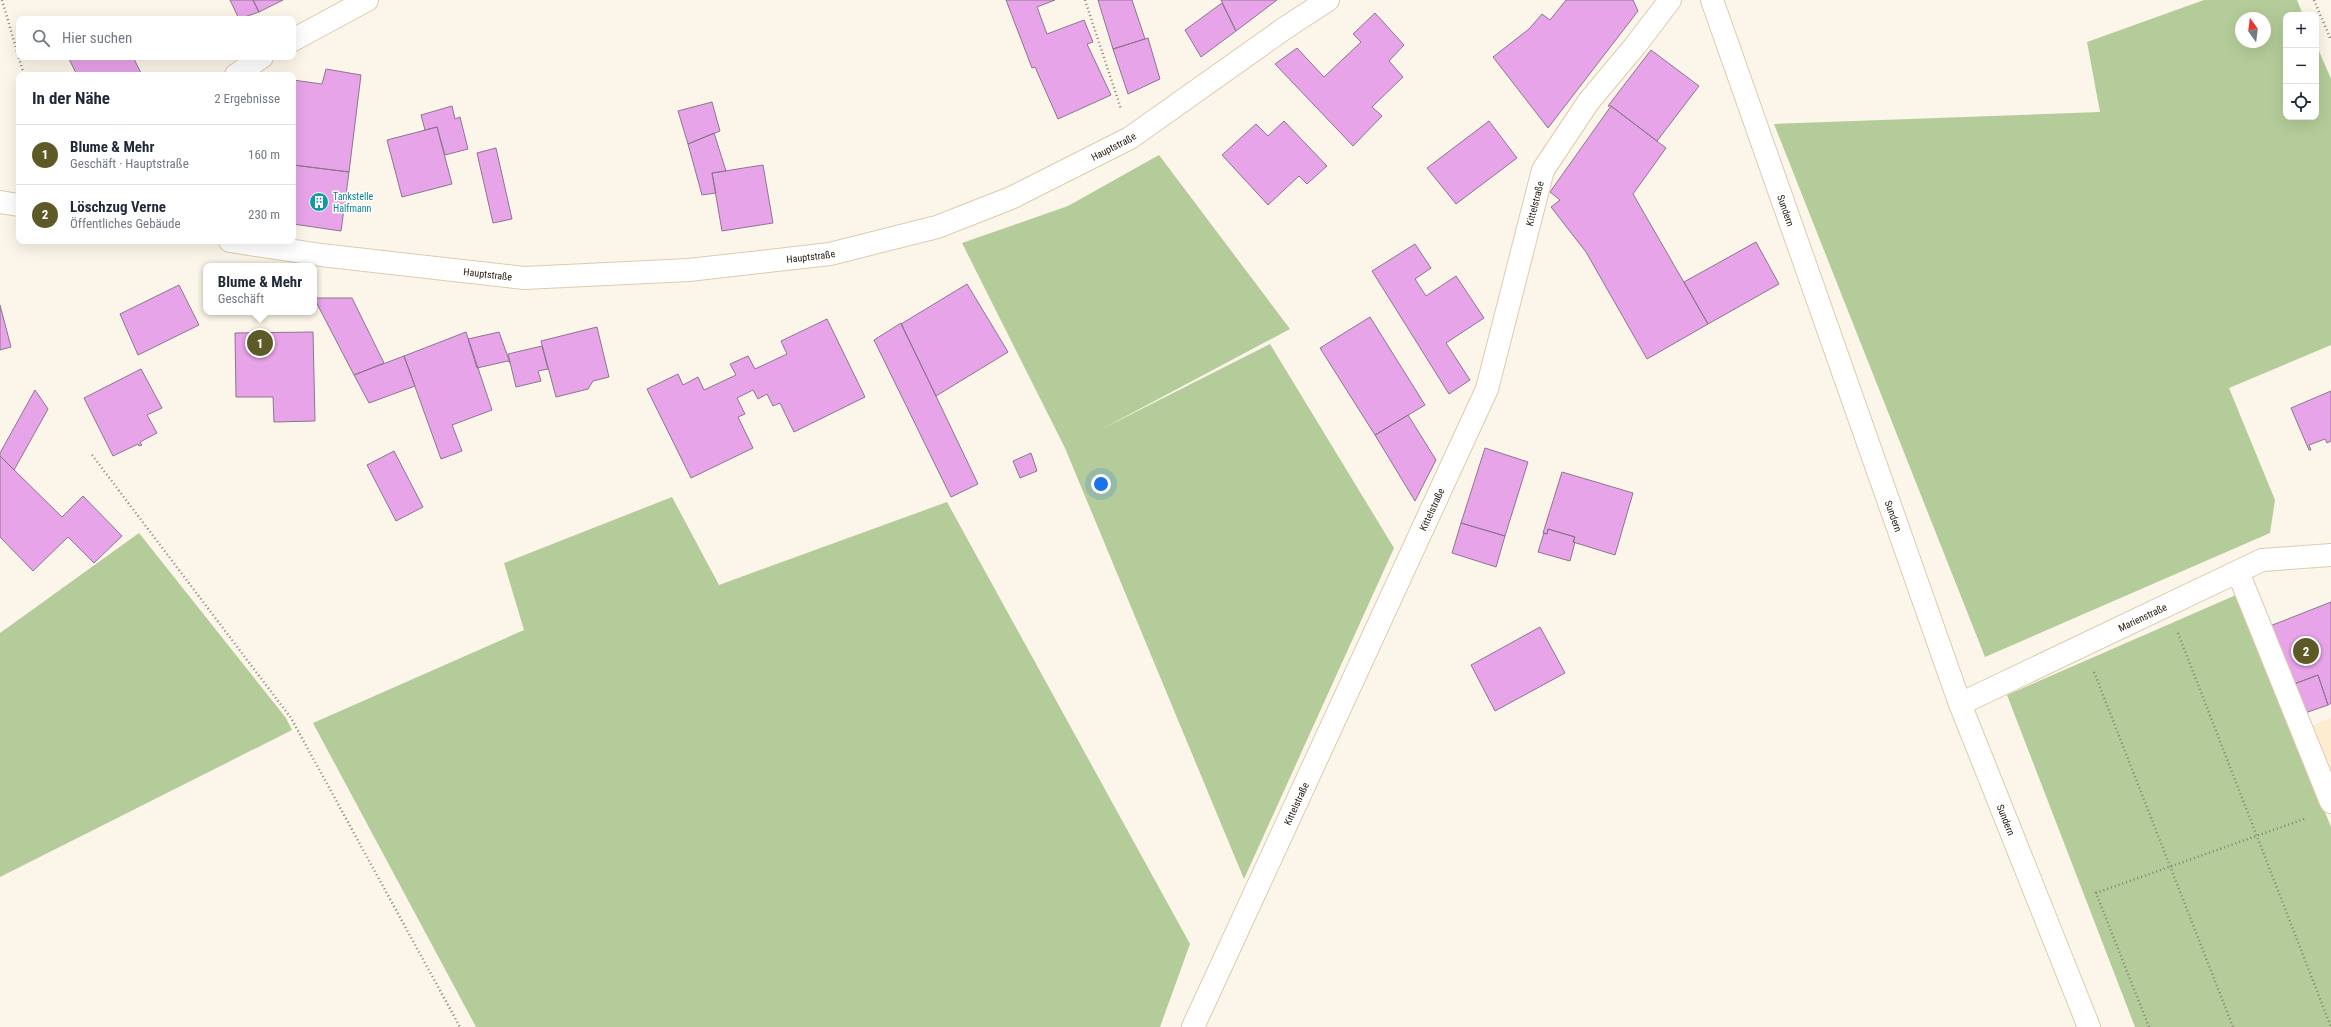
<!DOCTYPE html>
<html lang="de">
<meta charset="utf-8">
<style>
:root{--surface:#fff;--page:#f6f6f7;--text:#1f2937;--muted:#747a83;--line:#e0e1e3;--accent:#5e5a27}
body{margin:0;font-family:"Roboto Condensed",sans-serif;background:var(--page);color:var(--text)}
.controls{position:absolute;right:12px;top:12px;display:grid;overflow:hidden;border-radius:8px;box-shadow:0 4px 16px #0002}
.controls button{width:36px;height:36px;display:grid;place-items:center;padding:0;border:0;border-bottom:1px solid var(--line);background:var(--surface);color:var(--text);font:20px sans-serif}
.compass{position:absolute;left:2235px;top:12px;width:36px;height:36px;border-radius:50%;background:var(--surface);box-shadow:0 4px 16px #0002;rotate:346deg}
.you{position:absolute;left:1101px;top:484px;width:14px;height:14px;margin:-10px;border:3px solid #fff;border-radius:50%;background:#1a73e8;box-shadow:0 0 0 6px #1a73e833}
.badge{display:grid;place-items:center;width:26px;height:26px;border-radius:50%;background:var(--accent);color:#fff;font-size:13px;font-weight:700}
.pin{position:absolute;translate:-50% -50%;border:2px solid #fff;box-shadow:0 1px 4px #0006}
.popup{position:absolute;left:203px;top:263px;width:114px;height:52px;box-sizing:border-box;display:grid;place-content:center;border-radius:8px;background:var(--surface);filter:drop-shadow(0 1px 3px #0005);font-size:13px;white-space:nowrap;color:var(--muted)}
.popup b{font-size:15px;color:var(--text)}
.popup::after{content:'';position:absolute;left:50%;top:100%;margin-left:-8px;border:8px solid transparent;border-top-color:var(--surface)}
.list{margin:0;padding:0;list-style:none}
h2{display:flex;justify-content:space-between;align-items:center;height:52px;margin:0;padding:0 16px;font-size:17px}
h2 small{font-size:13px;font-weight:400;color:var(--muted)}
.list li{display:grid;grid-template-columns:26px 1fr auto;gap:12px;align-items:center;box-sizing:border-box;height:60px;padding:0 16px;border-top:1px solid var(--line)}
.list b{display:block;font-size:15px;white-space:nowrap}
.list p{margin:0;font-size:13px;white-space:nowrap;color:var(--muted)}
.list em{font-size:13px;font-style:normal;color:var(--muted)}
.icon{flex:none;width:22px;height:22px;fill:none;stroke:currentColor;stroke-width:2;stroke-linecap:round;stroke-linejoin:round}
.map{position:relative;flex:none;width:2331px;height:1027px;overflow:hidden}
.search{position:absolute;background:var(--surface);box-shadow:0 4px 16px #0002;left:16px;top:16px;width:280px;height:44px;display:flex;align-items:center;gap:10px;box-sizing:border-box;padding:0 14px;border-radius:8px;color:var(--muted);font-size:15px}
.panel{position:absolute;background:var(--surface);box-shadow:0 4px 16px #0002;left:16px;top:72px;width:280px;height:172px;border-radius:8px}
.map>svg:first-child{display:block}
</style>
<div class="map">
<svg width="2331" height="1027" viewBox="0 0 2331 1027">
<rect width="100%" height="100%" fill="#fcf5e9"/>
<!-- built -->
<path fill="#feecce" d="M2331,718V785L2308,727Z"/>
<!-- green -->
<path fill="#b4cc99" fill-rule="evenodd" d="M2204,0H2297L2303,15H2286V117H2316V44L2331,79V345L2229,388L2275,500L2270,533L1985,657L1774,124L2100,112L2087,42ZM2241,18H2265V42H2241Z
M1159,155L1290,329L1100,430L1270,344L1394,548L1244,879L1065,448L962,243L1068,206Z
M672,497L719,585L947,502L1190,944L1160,1027H476L313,723L524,630L504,563Z
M139,533L286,718L292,730L0,877V633Z
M2236,595L2331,827V1027H2135L2007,695Z"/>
<!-- building -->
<path fill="#e8a4e9" stroke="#8d768d" d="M230,0H253L259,12L239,19Z
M253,0H283L259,12Z
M1006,0H1055L1037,7L1047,34L1084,20L1093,42L1087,44L1111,95L1058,119L1035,67L1032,68Z
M1098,0H1132L1145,39L1113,49Z
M1221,0H1277L1236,31Z
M1566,0H1633L1638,11L1548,128L1493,57L1529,29L1542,14L1550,20Z
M1222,3L1236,31L1201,57L1185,30Z
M1375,13L1404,45L1389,61L1403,77L1372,107L1382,116L1353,146L1275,64L1297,48L1324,77L1361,42L1353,34Z
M1148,38L1160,79L1128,94L1113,49Z
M1651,50L1699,86L1657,141L1611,106H1608Z
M68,57H133L142,75H77Z
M326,69L361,75L349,172L293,165V80L322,84Z
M712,102L720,131L688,144L678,111Z
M452,106L455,119L460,117L468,149L445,155L437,127L425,130L421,115Z
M1611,106L1666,148L1633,194L1708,324L1647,359L1586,252L1551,207L1560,200L1550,192Z
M1284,121L1327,166L1307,184L1299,176L1268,205L1222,155L1256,124L1268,136Z
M1489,121L1517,158L1456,204L1427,168Z
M437,127L452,184L402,197L387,140Z
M714,133L726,171L712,173L716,193L702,195L688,144Z
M496,148L512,219L493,223L477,153Z
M293,165L349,172L341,231L293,224Z
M763,165L773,223L722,231L712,173Z
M1756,242L1779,284L1708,324L1684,282Z
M1415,244L1431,268L1415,279L1426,296L1456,276L1484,318L1446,343L1470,380L1449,394L1372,271Z
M967,284L1008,352L936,396L901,324Z
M179,285L199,325L138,355L120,314Z
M314,298H352L384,363L354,375Z
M0,305L11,347L0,350Z
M1370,317L1425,405L1375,435L1320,348Z
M827,319L865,397L794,432L780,403L773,406L767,394L758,399L753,390L737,398L745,414L738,417L753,448L691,478L647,389L678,374L683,385L698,377L704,390L736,375L730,364L748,356L755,369L787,354L781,341Z
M901,323L978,484L951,497L874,340Z
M597,327L609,377L593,381L588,389L556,397L541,341Z
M313,332L315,421L274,422L273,397H236L235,333Z
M466,332L492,410L452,425L462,451L441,459L404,356Z
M499,332L510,363L508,361L477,368L468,339Z
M542,346L548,369L538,371L541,381L516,387L508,354Z
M404,356L415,386L369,403L354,375Z
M141,369L162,408L147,415L157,433L140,442L142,445L139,446L138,444L113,456L84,398Z
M35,390L48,409L14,470L0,456V453Z
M2331,391V441L2327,443L2325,439L2309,445L2311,450H2309L2291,408Z
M1408,415L1436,460L1415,501L1375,435Z
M1485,448L1528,462L1505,536L1461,523Z
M394,451L423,507L396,521L367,465Z
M1031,453L1037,471L1020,478L1013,461Z
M0,456L62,517L83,496L122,536L94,563L68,537L33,571L0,537Z
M1562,472L1633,493L1615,555L1573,542L1575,537L1548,529L1547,534L1543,533Z
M1461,523L1505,536L1496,567L1452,553Z
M1548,529L1575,537L1573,542H1575L1570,561L1538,552L1544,533L1547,534Z
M2331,602V703L2328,705L2318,675L2294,684L2270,626Z
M1540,627L1565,673L1495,711L1471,665Z
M2318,675L2328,705L2305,713L2294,684Z"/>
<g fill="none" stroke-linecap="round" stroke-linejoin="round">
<!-- minor casing -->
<g stroke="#decbae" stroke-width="24">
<g id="minor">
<path id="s1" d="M1712,0L1960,704L2089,1027"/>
<path d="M293,40L367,0"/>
<path d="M236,75L262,57"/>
<path d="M2238,572L2331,802"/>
<path id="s2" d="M1960,704L2262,560L2331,555"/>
<path id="s3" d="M1193,1027L1487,389L1543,170L1589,101L1635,46L1670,0"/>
</g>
</g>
<!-- major casing -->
<g stroke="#decbae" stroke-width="24">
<g id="major">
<path d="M0,202L19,205"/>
<path id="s4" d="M230,241L321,255L524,278L689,270L830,254L937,227L1011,198L1130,138L1285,28L1328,0"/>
</g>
</g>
<!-- path -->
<path stroke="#888176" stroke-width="2.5" stroke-dasharray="1 3" stroke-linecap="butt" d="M2,0L24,75
M1085,0L1121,109
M2314,0L2331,40
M92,455L291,718L460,1027
M2178,633L2331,1027
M2094,672L2233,1027
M2149,1027L2096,893L2307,818"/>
<!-- minor -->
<use href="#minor" stroke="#fff" stroke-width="22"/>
<!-- major -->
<use href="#major" stroke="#fff" stroke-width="22"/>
</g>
<!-- icons -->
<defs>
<g id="building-disc" transform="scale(1)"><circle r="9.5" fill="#0f9aa8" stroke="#fff"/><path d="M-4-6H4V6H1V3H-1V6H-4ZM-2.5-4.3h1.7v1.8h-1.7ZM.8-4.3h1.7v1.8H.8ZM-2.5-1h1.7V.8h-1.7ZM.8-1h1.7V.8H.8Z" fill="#fff"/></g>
</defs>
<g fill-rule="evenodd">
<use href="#building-disc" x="319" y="202"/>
</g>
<g text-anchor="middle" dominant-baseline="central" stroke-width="3" stroke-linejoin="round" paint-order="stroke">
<!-- street labels -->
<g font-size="10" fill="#272015" stroke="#fff">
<text stroke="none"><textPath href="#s4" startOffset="908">Hauptstraße</textPath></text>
<text stroke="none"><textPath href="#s3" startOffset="894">Kittelstraße</textPath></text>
<text stroke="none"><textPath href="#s1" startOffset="223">Sundern</textPath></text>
<text stroke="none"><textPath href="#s4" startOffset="584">Hauptstraße</textPath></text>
<text stroke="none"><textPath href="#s4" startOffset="260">Hauptstraße</textPath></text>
<text stroke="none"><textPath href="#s3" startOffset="570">Kittelstraße</textPath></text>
<text stroke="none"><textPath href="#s1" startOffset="547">Sundern</textPath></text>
<text stroke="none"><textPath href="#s2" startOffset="202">Marienstraße</textPath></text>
<text stroke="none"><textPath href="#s3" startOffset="246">Kittelstraße</textPath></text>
<text stroke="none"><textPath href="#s1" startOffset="871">Sundern</textPath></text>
</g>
<!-- culture labels -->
<g font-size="10" fill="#0d838f" stroke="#fff" text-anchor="start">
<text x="333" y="196">Tankstelle<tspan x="333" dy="12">Halfmann</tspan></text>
</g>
</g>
</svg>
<div class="controls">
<button>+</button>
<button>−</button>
<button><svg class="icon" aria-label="locate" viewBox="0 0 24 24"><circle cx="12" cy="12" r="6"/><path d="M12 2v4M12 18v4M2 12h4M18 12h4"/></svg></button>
</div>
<svg class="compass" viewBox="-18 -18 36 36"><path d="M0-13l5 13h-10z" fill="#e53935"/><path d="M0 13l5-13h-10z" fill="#747a83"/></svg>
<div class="you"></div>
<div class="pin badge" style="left:260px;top:343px">1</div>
<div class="popup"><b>Blume &amp; Mehr</b>Geschäft</div>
<div class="pin badge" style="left:2306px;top:651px">2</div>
<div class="search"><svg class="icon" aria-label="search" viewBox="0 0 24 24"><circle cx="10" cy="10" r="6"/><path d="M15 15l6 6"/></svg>Hier suchen</div>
<section class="panel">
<h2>In der Nähe<small>2 Ergebnisse</small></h2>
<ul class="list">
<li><span class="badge">1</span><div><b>Blume &amp; Mehr</b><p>Geschäft · Hauptstraße</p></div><em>160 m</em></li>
<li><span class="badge">2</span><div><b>Löschzug Verne</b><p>Öffentliches Gebäude</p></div><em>230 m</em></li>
</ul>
</section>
</div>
